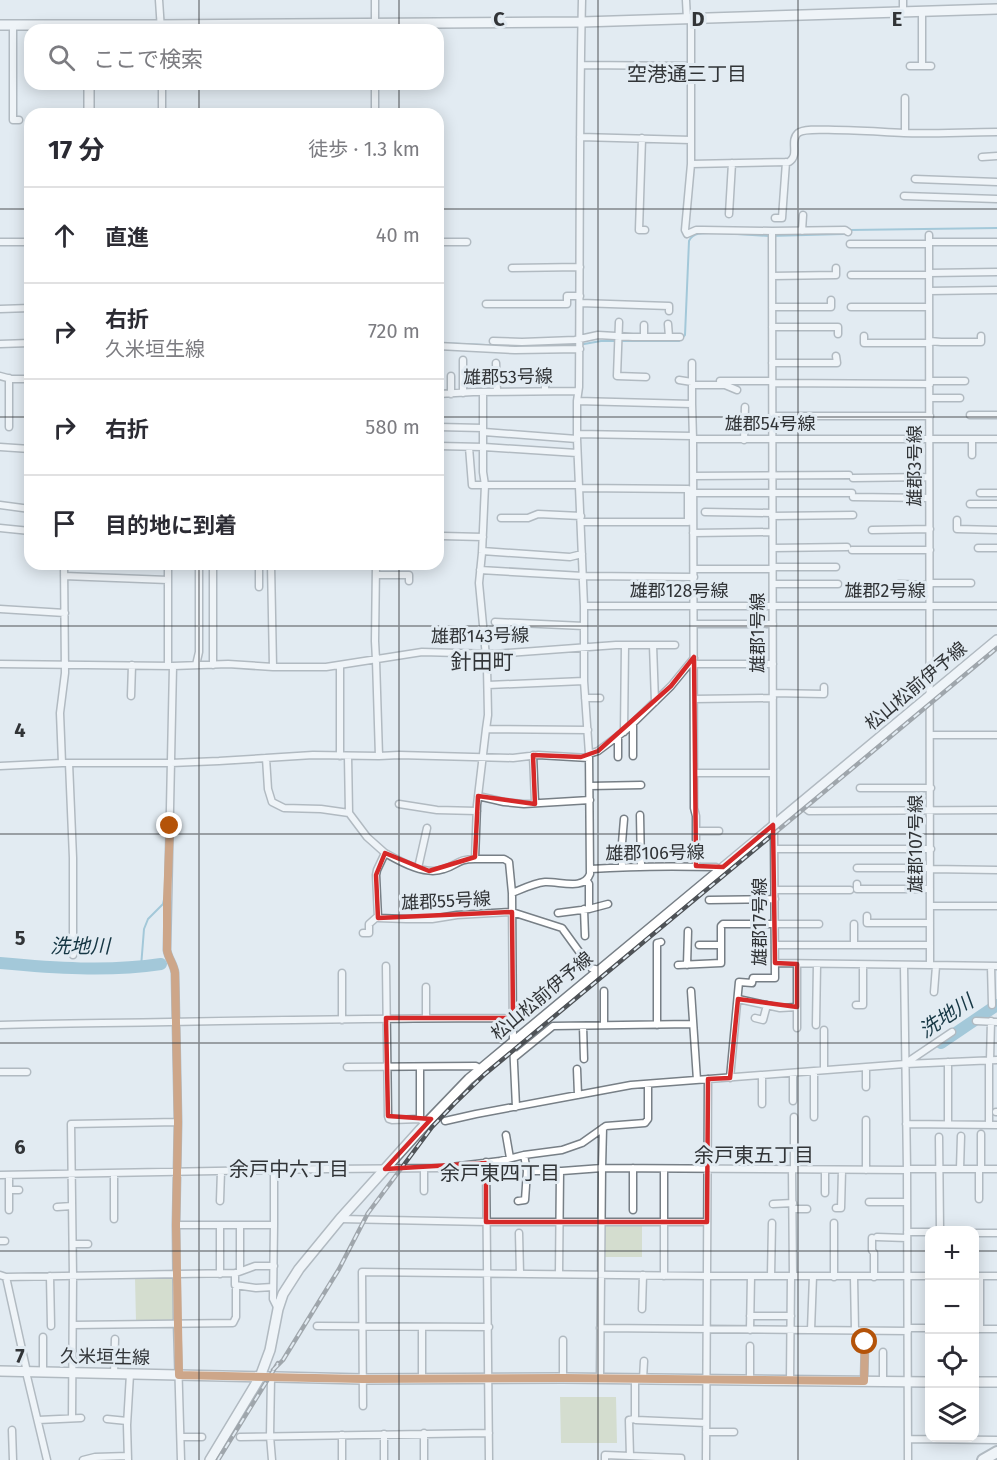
<!DOCTYPE html>
<html lang="ja">
<meta charset="utf-8">
<style>
:root{--surface:#fff;--page:#f2f2f3;--text:#2b2b33;--muted:#7c7c81;--line:#e1e1e2}
body{margin:0;font-family:"Fira Sans","Noto Sans JP",sans-serif;background:var(--page);color:var(--text)}
.controls{position:absolute;right:18px;bottom:18px;display:grid;overflow:hidden;border-radius:12px;box-shadow:0 3px 15px #0003}
.controls button{width:54px;height:54px;display:grid;place-items:center;padding:0;border:0;border-bottom:2px solid var(--line);background:var(--surface);color:var(--text);font:30px sans-serif}
.stop{position:absolute;width:18px;height:18px;margin:-14px;border:4px solid #b45309;border-radius:50%;background:#fff}
.stop.end{background:#b45309;border-color:#fff;box-shadow:0 2px 6px #0008}
.list{margin:0;padding:0;list-style:none}
h2{display:flex;justify-content:space-between;align-items:center;height:78px;margin:0;padding:0 24px;font-size:26px}
h2 small{font-size:20px;font-weight:400;color:var(--muted)}
.list li{display:grid;grid-template-columns:39px 1fr auto;gap:18px;align-items:center;box-sizing:border-box;height:96px;padding:0 24px;border-top:2px solid var(--line)}
.list b{display:block;font-size:22px;white-space:nowrap}
.list p{margin:0;font-size:20px;white-space:nowrap;color:var(--muted)}
.list em{font-size:20px;font-style:normal;color:var(--muted)}
.icon{flex:none;width:33px;height:33px;fill:none;stroke:currentColor;stroke-width:2;stroke-linecap:round;stroke-linejoin:round}
.map{position:relative;flex:none;width:997px;height:1460px;overflow:hidden}
.search{position:absolute;background:var(--surface);box-shadow:0 3px 15px #0003;left:24px;top:24px;width:420px;height:66px;display:flex;align-items:center;gap:15px;box-sizing:border-box;padding:0 21px;border-radius:18px;color:var(--muted);font-size:22px}
.panel{position:absolute;background:var(--surface);box-shadow:0 3px 15px #0003;left:24px;top:108px;width:420px;height:462px;border-radius:18px}
.map>svg:first-child{display:block}
</style>
<div class="map">
<svg width="997" height="1460" viewBox="0 0 997 1460">
<rect width="100%" height="100%" fill="#e2ebf2"/>
<!-- green -->
<path fill="#c3cda5" d="M603,1224H642V1257H603Z
M170,1277L173,1279L175,1319L174,1322H136L135,1278Z
M560,1397H616L617,1443H561Z"/>
<g fill="none" stroke-linecap="round" stroke-linejoin="round">
<!-- stream -->
<path stroke="#589eba" stroke-width="2" d="M722,233L769,236L843,234L850,230L997,228
M438,343L512,346L574,344
M584,344L601,341H679L685,335L689,241C693,232 704,233 713,233
M0,347L18,346
M141,967L144,929L148,919L163,904L166,890"/>
<!-- river -->
<path stroke="#589eba" stroke-width="12" d="M0,963C53,968 108,972 161,964
M941,1043L997,1005"/>
<!-- street casing -->
<g stroke="#777f86" stroke-width="9">
<path id="street" d="M159,0L161,30
M686,0L687,19
M903,11V0
M691,19V164L789,162C800,155 789,141 798,133C804,128 826,130 835,130C858,130 881,132 904,133C935,134 966,132 997,132
M13,25V120H19
M375,30V0
M581,65L692,66
M910,66H931
M922,66V11
M162,84V114
M375,84V114
M905,98V133
M580,137L691,140
M642,138L639,230H645
M982,157L997,156
M691,164L685,230L687,234L696,230H703L772,231L845,230L848,232
M915,179L997,182
M904,196L997,199
M729,214L732,163
M775,218H782L786,162
M802,231L803,215
M0,242H30
M438,242H467
M929,242H997
M850,244H929
M512,268L580,267
M929,273L997,272
M851,275H929
M772,276L836,275V268
M929,291L997,290
M580,303L669,306V311
M486,304H567V296H580
M772,307H831V300
M851,307H929
M0,309L30,308
M619,322L617,376L646,377
M668,324L669,337
M644,325V337
M772,327H838V334
M864,336V343H930
M493,341L522,342L575,340L598,335L633,337H680
M930,341L941,342H981V336
M0,344L30,343
M438,346L515,350L580,349
M463,360V393
M496,363L497,392
M692,363V404
M772,363H837L836,356
M545,374V391
M0,376L11,379H30
M679,380L692,382
M720,381H772
M930,381H965
M772,383L930,384
M692,385H725L737,390
M483,392V472L485,485L482,553L479,583L487,667L488,715L486,729
M438,394L473,392L578,391
M451,394V376
M930,398H960
M577,401L692,404L693,439H997
M970,415H997
M772,416H930
M9,427V378
M438,427L483,428
M484,432L577,439
M577,434L692,436
M693,439L694,808L696,816V866
M972,439V455
M744,440L745,407
M438,446L484,447L577,453
M0,447L30,449
M469,447L472,485H579
M693,476L849,475
M853,478L929,477
M579,488L688,489V493
M980,493H997
M853,497L929,498
M970,504H997
M0,505L30,509
M705,512L772,513
M772,516L853,515
M501,518H528L538,514L581,516
M957,520V529L997,530
M581,522H688V493H852
M0,528L30,531
M872,530L930,529
M693,533L772,532
M442,536L483,537
M773,548L847,547
M978,548H997
M852,550H930
M482,551L570,557L582,554
M168,564V666
M213,564V665
M259,564V587
M271,564L273,667
M376,564L375,641L376,660L379,756
M773,567H836
M694,569H773
M480,570L583,576L694,577
M376,575H409V581
M64,576L168,580
M930,583H971
M773,584H838
M899,584L930,585
M584,606H997
M0,609L65,613
M495,622L584,626
M694,624H773
M653,645L655,702
M0,664L173,666L228,664L273,667H326L422,652L495,654L616,645H675
M694,664H773
M196,665L199,652V564
M173,666L167,950C168,958 174,964 175,973L178,1122L176,1225L177,1323L181,1460
M488,685L584,681
M773,693L824,694V687
M131,696L132,665
M585,698H600
M694,699L773,698
M624,732L625,645
M931,735H997
M589,754L598,751L626,730L671,686L694,658
M533,755L535,802
M340,756V665
M348,756L349,813L367,837L385,853L377,870L376,875L378,918L406,919H432L457,915L512,912L562,928L591,968L599,970
M633,756V723
M618,757V736
M266,758L268,789L272,802L284,808L321,809L349,813
M62,763L60,713L65,673L64,564
M69,763L73,858V955
M0,766L62,763H171L219,761L313,755L379,756L399,755L513,758L538,755L589,758
M694,773H773
M590,786L641,785
M860,788H931
M478,796L504,802L524,804L590,800
M399,804L437,810L477,811
M800,804L809,811L997,810
M640,815L641,866
M696,831H719
M775,849H931
M385,853C401,862 425,876 444,869C458,865 457,859 475,859
M622,867V843L624,819
M418,868L427,828
M857,868H930
M591,869C633,866 674,866 716,867L720,870
M930,869L997,870
M587,881L589,884V909
M857,884V889H930
M775,890H850
M512,893C522,889 534,883 545,882C559,881 584,891 590,874L589,754L584,681V606L577,439V401L579,387C580,258 579,129 582,0
M709,900L775,899
M930,906H997
M584,909L585,936
M558,913L589,909L608,904
M867,916V923H930
M854,924V944
M363,933H369V924L378,916
M699,945H721
M775,945H930
M775,963L930,965L929,235
M678,965L721,963V926L723,924H819
M687,965L688,931
M930,965L997,966
M386,966L388,1116L389,1119L392,1120L420,1119L426,1125
M904,966L907,1169L908,1460
M991,966L992,1005
M342,973V1020
M604,991V1025
M691,991L697,1080
M934,992L936,966
M738,999L780,1008L797,1007
M856,1005H863V965
M426,1018V987
M755,1018L763,1020L767,1005
M976,1021L997,1022
M0,1025C171,1022 342,1018 513,1018
M657,1025V943L661,942
M816,1025L817,964
M583,1026L584,1059
M797,1028V964
M824,1030V1070
M515,1057L553,1026L692,1024
M989,1060V1125
M990,1060L991,1021
M948,1062V1124
M906,1063L952,1032
M347,1067L476,1066L481,1069
M420,1067V1119
M866,1067V1087
M577,1069L578,1095
M0,1072H27
M730,1078L739,982L752,983L753,978H775L774,833L773,825L772,231
M793,1101V1073
M762,1104V1075
M516,1107L513,1042L512,893L509,862L504,859H475L477,805L486,729L588,730
M996,1112H997
M814,1117V1071
M866,1120V1170
M445,1121L476,1114L631,1085L905,1064L997,1060
M906,1124L997,1125
M981,1134V1169
M506,1135L510,1158
M939,1137L940,1230
M486,1162L489,1460
M664,1169V1276
M792,1169L793,1276
M794,1169V1117
M907,1169H997
M960,1169L961,1136
M274,1170V1225L273,1299L278,1309
M527,1171H562L602,1168L907,1170
M0,1175L328,1169L443,1168L500,1161L524,1155L562,1150L582,1143L606,1126L645,1123L648,1119V1084
M9,1175V1210
M9,1190H19
M424,1191V1169
M825,1193V1170
M979,1199V1169
M220,1201L221,1171
M518,1201L525,1200L527,1171L524,1155
M869,1202H907
M773,1204L793,1203
M57,1207L72,1206
M836,1208H841L842,1170
M793,1209H807
M633,1210V1168
M114,1219V1173
M340,1219L486,1222H707
M834,1223V1277
M176,1225H274
M220,1225V1274
M240,1225V1271
M907,1232H930
M519,1233L520,1274
M974,1233H997
M877,1237L907,1238
M872,1238V1250L874,1253V1277
M0,1241H5
M73,1244H88
M235,1273V1285L256,1288L273,1287
M559,1274L560,1171
M0,1275L6,1277L236,1273L255,1266H274
M50,1276L51,1326
M771,1276L772,1223
M974,1276H997
M6,1277L27,1372
M854,1277L855,1330
M642,1309L643,1275
M750,1316H791
M73,1325L233,1323L236,1317V1286
M317,1326L489,1327
M422,1327V1379
M600,1328L908,1331
M908,1328H930
M974,1329H997
M980,1329V1276
M750,1330L751,1276
M811,1330L813,1276
M563,1340V1378
M750,1346V1380
M883,1352V1381
M26,1372L47,1460
M43,1372V1337
M114,1374L115,1339
M271,1377L270,1436L272,1460
M600,1379L602,1168L603,1128
M643,1379L644,1361
M790,1380L791,1276
M864,1381L865,1342
M363,1406L362,1272L707,1276H930
M72,1418L73,1276L71,1124L178,1122
M107,1419L127,1421
M634,1419L636,1420L706,1423
M38,1420L81,1418
M12,1430L13,1460
M706,1432H734
M424,1433V1460
M384,1434V1460
M342,1435V1460
M181,1437H202
M240,1437L489,1433
M908,1439L997,1440
M630,1456L681,1458V1460
M83,1460L95,1457L128,1456
M128,1460L127,1425L130,1374
M605,1460V1455L630,1456L629,1420L634,1419L635,1416V1379
M706,1460L708,1079"/>
</g>
<!-- secondary casing -->
<g stroke="#777f86" stroke-width="12">
<path id="secondary" d="M89,114V84
M0,1371L363,1379L563,1378L930,1382
M974,1382H997
M210,1460L260,1377L270,1350L278,1309L283,1294L299,1269L340,1219L420,1130L469,1079L997,640"/>
</g>
<!-- primary casing -->
<g stroke="#777f86" stroke-width="12">
<path id="primary" d="M0,25H160L582,22L997,9"/>
</g>
<!-- highway casing -->
<g stroke="#777f86" stroke-width="14">
<path id="highway" d="M983,1460L997,1452"/>
</g>
<!-- street -->
<use href="#street" stroke="#fff" stroke-width="6"/>
<!-- secondary -->
<use href="#secondary" stroke="#fff" stroke-width="9"/>
<!-- primary -->
<use href="#primary" stroke="#fff" stroke-width="9"/>
<!-- highway -->
<use href="#highway" stroke="#fff" stroke-width="10"/>
<!-- rail casing -->
<g stroke="#4f5357" stroke-width="4.5">
<path id="rail" d="M273,1370L283,1360L339,1269L368,1213L432,1127L455,1103L485,1074L997,648
M218,1460L278,1363"/>
</g>
<!-- rail -->
<use href="#rail" stroke="#e2ebf2" stroke-width="2" stroke-dasharray="7" stroke-linecap="butt"/>
</g>
<g fill="none" stroke-linecap="round" stroke-linejoin="round">
<!-- route -->
<path stroke="#b45309" stroke-width="8" d="M170,826L167,900V950C168,958 174,964 175,973L178,1122L176,1225L179,1375L363,1379L563,1378L864,1381L865,1342"/>
</g>
<!-- marked area -->
<path d="M0 0H997V1460H0ZM694,657L696,866L723,867L773,825L775,963L797,964V1007L738,999L730,1078L708,1079L707,1222H486V1163L385,1169L431,1119L388,1116L386,1018H513L512,912L378,918L376,875L385,853L429,871L475,857L478,796L535,804L533,755L581,757L598,751L671,686Z" fill="#e2ebf2" fill-opacity=".55" fill-rule="evenodd"/>
<path fill="none" stroke="#d62828" stroke-width="4.5" stroke-linejoin="round" d="M694,657L696,866L723,867L773,825L775,963L797,964V1007L738,999L730,1078L708,1079L707,1222H486V1163L385,1169L431,1119L388,1116L386,1018H513L512,912L378,918L376,875L385,853L429,871L475,857L478,796L535,804L533,755L581,757L598,751L671,686Z"/>
<!-- grid -->
<path fill="none" stroke="#313437" stroke-width="1.5" stroke-opacity="0.55" d="M199,0V30M399,0V30M598,0V1460M798,0V1460M199,84V114M399,84V114M0,209H30M438,209H997M0,417H30M438,417H997M199,564V1460M399,564V1460M0,626H997M0,834H997M0,1043H997M0,1251H930M974,1251H997"/>
<g text-anchor="middle" dominant-baseline="central" stroke-width="6" stroke-linejoin="round" paint-order="stroke">
<!-- street labels -->
<g font-size="18" fill="#313437" stroke="#e2ebf2">
<text transform="translate(508 377) rotate(-1)">雄郡53号線</text>
<text x="770" y="424">雄郡54号線</text>
<text transform="translate(915 466) rotate(-90)">雄郡3号線</text>
<text x="679" y="591">雄郡128号線</text>
<text x="885" y="591">雄郡2号線</text>
<text transform="translate(758 633) rotate(-90)">雄郡1号線</text>
<text transform="translate(480 636) rotate(-1)">雄郡143号線</text>
<text transform="translate(916 686) rotate(-40)">松山松前伊予線</text>
<text transform="translate(916 844) rotate(-90)">雄郡107号線</text>
<text transform="translate(655 853) rotate(-1)">雄郡106号線</text>
<text transform="translate(446 901) rotate(-3)">雄郡55号線</text>
<text transform="translate(760 922) rotate(-90)">雄郡17号線</text>
<text transform="translate(542 996) rotate(-40)">松山松前伊予線</text>
<text transform="translate(105 1357) rotate(1)">久米垣生線</text>
</g>
<!-- neighbourhood labels -->
<g font-size="20" fill="#313437" stroke="#e2ebf2">
<text x="687" y="74">空港通三丁目</text>
<text x="754" y="1155">余戸東五丁目</text>
<text x="289" y="1169">余戸中六丁目</text>
<text x="500" y="1173">余戸東四丁目</text>
</g>
<!-- water labels -->
<g font-size="20" font-style="italic" fill="#163744" stroke="#e2ebf2">
<text x="80" y="946">洗地川</text>
<text transform="translate(946 1016) rotate(-34)">洗地川</text>
</g>
<!-- quarter labels -->
<g font-size="21" fill="#313437" stroke="#e2ebf2">
<text x="482" y="662">針田町</text>
</g>
</g>
<g font-size="20" text-anchor="middle" font-weight="bold" fill="#313437" stroke="#e2ebf2" stroke-width="6" stroke-linejoin="round" paint-order="stroke">
<text x="499" y="26">C</text>
<text x="698" y="26">D</text>
<text x="897" y="26">E</text>
<text x="20" y="737">4</text>
<text x="20" y="945">5</text>
<text x="20" y="1154">6</text>
<text x="20" y="1363">7</text>
</g>
</svg>
<div class="controls">
<button>+</button>
<button>−</button>
<button><svg class="icon" aria-label="locate" viewBox="0 0 24 24"><circle cx="12" cy="12" r="6"/><path d="M12 2v4M12 18v4M2 12h4M18 12h4"/></svg></button>
<button><svg class="icon" aria-label="layers" viewBox="0 0 24 24"><path d="M12 4l9 5-9 5-9-5zM3 14l9 5 9-5"/></svg></button>
</div>
<div class="stop" style="left:865px;top:1342px"></div>
<div class="stop end" style="left:170px;top:826px"></div>
<div class="search"><svg class="icon" aria-label="search" viewBox="0 0 24 24"><circle cx="10" cy="10" r="6"/><path d="M15 15l6 6"/></svg>ここで検索</div>
<section class="panel">
<h2>17 分<small>徒歩 · 1.3 km</small></h2>
<ul class="list">
<li><svg class="icon" aria-label="ahead" viewBox="0 0 24 24"><path d="M12 20V5M6 11l6-6 6 6"/></svg><div><b>直進</b></div><em>40 m</em></li>
<li><svg class="icon" aria-label="right" viewBox="0 0 24 24"><path d="M7 20v-9h11M14 6l5 5-5 5"/></svg><div><b>右折</b><p>久米垣生線</p></div><em>720 m</em></li>
<li><svg class="icon" aria-label="right" viewBox="0 0 24 24"><path d="M7 20v-9h11M14 6l5 5-5 5"/></svg><div><b>右折</b></div><em>580 m</em></li>
<li><svg class="icon" aria-label="arrive" viewBox="0 0 24 24"><path d="M6 21V4h12l-3 4 3 4H6"/></svg><div><b>目的地に到着</b></div></li>
</ul>
</section>
</div>
